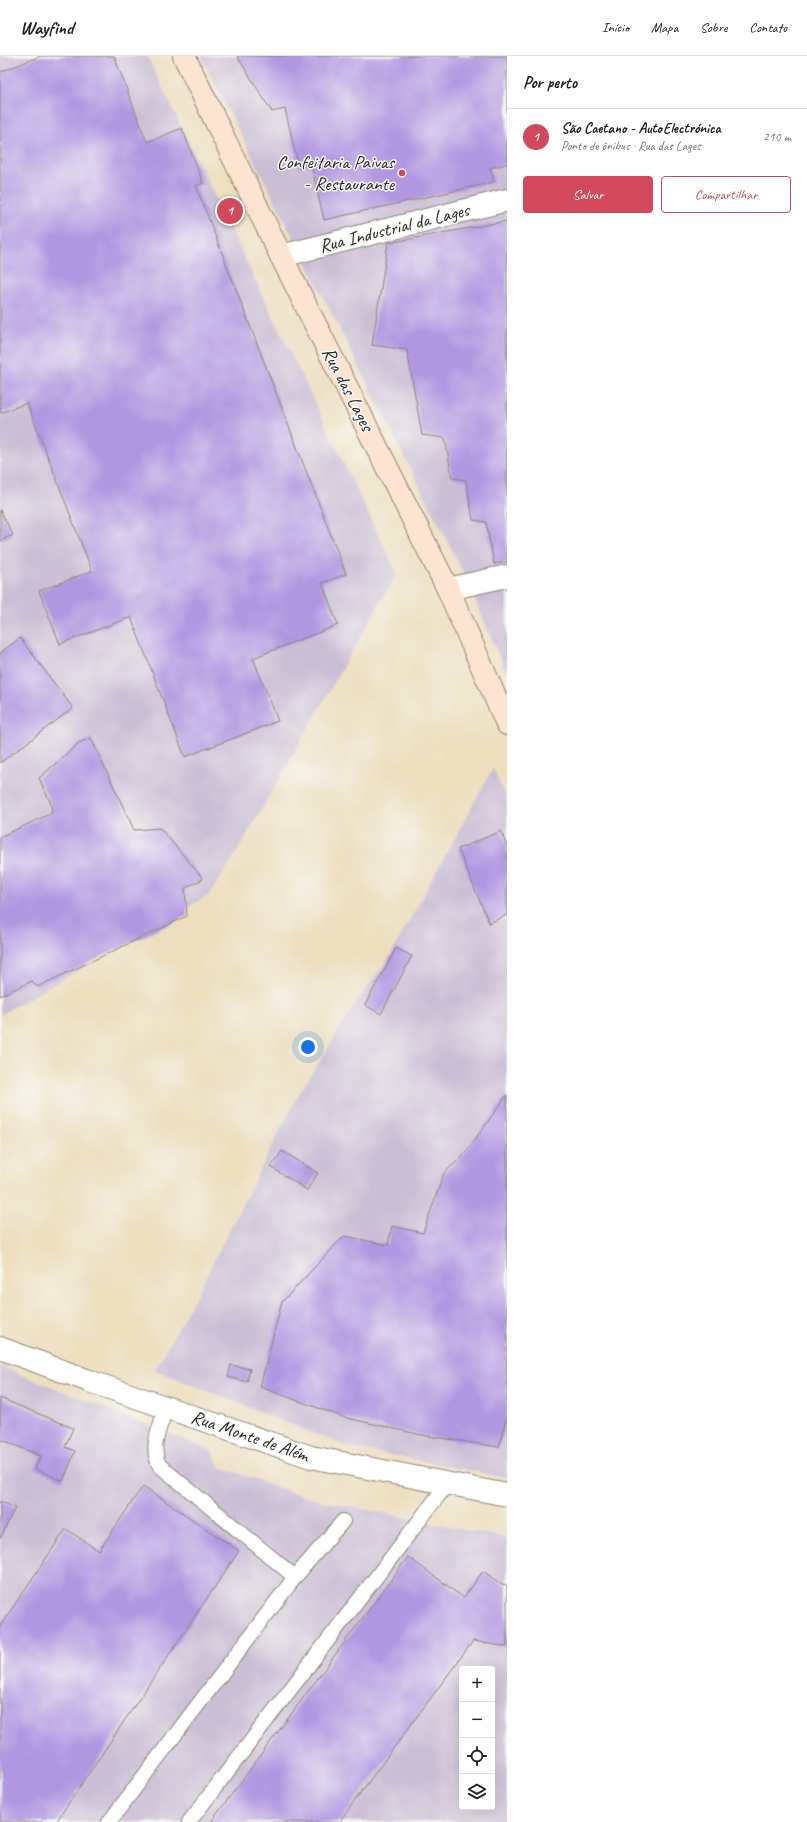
<!DOCTYPE html>
<html lang="pt">
<meta charset="utf-8">
<style>
:root{--surface:#fff;--page:#f2f2f2;--text:#222;--muted:#767676;--line:#e0e0e0;--accent:#d1495b}
body{margin:0;font-family:Caveat,sans-serif;background:var(--page);color:var(--text)}
.controls{position:absolute;right:12px;bottom:12px;display:grid;overflow:hidden;border-radius:4px;box-shadow:0 4px 16px #0002}
.controls button{width:36px;height:36px;display:grid;place-items:center;padding:0;border:0;border-bottom:1px solid var(--line);background:var(--surface);color:var(--text);font:20px sans-serif}
.you{position:absolute;left:308px;top:991px;width:14px;height:14px;margin:-10px;border:3px solid #fff;border-radius:50%;background:#1a73e8;box-shadow:0 0 0 6px #1a73e833}
.badge{display:grid;place-items:center;width:26px;height:26px;border-radius:50%;background:var(--accent);color:#fff;font-size:13px;font-weight:700}
.pin{position:absolute;translate:-50% -50%;border:2px solid #fff;box-shadow:0 1px 4px #0006}
.list{margin:0;padding:0;list-style:none}
h2{display:flex;justify-content:space-between;align-items:center;height:52px;margin:0;padding:0 16px;font-size:17px}
h2 small{font-size:13px;font-weight:400;color:var(--muted)}
.list li{display:grid;grid-template-columns:26px 1fr auto;gap:12px;align-items:center;box-sizing:border-box;height:56px;padding:0 16px;border-top:1px solid var(--line)}
.list b{display:block;font-size:15px;white-space:nowrap}
.list p{margin:0;font-size:13px;white-space:nowrap;color:var(--muted)}
.list em{font-size:13px;font-style:normal;color:var(--muted)}
.actions{display:flex;gap:8px;padding:12px 16px}
.actions a{flex:1;padding:9px 0;border:1px solid var(--accent);border-radius:4px;text-align:center;font-size:14px;color:var(--accent)}
.actions .main{background:var(--accent);color:#fff}
.icon{flex:none;width:22px;height:22px;fill:none;stroke:currentColor;stroke-width:2;stroke-linecap:round;stroke-linejoin:round}
.map{position:relative;flex:none;width:507px;height:1766px;overflow:hidden}
header{display:flex;align-items:center;gap:24px;box-sizing:border-box;height:56px;padding:0 20px;background:var(--surface);border-bottom:1px solid var(--line)}
header strong{font-size:19px}
nav{display:flex;gap:22px;margin-inline-start:auto;font-size:14px}
main{display:flex}
aside{flex:1;background:var(--surface)}
.map>svg:first-child{display:block}
</style>
<header>
<strong>Wayfind</strong>
<nav><a>Início</a><a>Mapa</a><a>Sobre</a><a>Contato</a></nav>
</header>
<main>
<div class="map">
<svg width="507" height="1766" viewBox="0 0 507 1766">
<rect width="100%" height="100%" fill="#f6f6f2"/>
<filter id="ink" filterUnits="userSpaceOnUse"><feTurbulence type="fractalNoise" baseFrequency=".025" numOctaves="2"/><feDisplacementMap in="SourceGraphic" scale="8" xChannelSelector="R" yChannelSelector="G"/><feConvolveMatrix kernelMatrix="1 2 1 2 8 2 1 2 1" color-interpolation-filters="sRGB"/></filter>
<filter id="wash" filterUnits="userSpaceOnUse"><feTurbulence type="fractalNoise" baseFrequency=".012" numOctaves="4" result="noise"/><feDisplacementMap in="SourceGraphic" scale="16" xChannelSelector="R" yChannelSelector="G"/><feGaussianBlur stdDeviation="0.9" result="paint"/><feColorMatrix in="noise" values="0 0 0 0 0 0 0 0 0 0 0 0 0 0 0 0 0 1.4 0 .05"/><feComposite in="paint" operator="in"/></filter>
<g filter="url(#wash)">
<rect width="100%" height="100%" fill="#eddfbe"/>
<!-- industrial -->
<path fill="#cbbfd5" fill-rule="evenodd" d="M0,0H147L397,517L236,798L209,839L0,959Z
M201,0H507V618L462,514Z
M493,712L507,744V1422L345,1390L155,1314L197,1238L296,1043L356,947L389,902Z
M0,1310L212,1395L220,1411L312,1443L507,1482V1766H0ZM462,1613H492V1751H462Z"/>
<g id="blocks">
<!-- building -->
<path fill="#b199e2" d="M41,0H114L147,86L182,72L203,127L196,130L346,518L322,527L338,569L253,602L278,665L185,701L131,561L60,588L39,535L92,515L27,347L0,357V16Z
M237,0H507V108L490,112L494,126L324,164L311,109L299,112L285,53L272,56Z
M507,165V506L494,508L486,466L473,464L466,424L452,422L445,382L422,379L407,294L372,289L388,187Z
M0,454L13,479L0,485Z
M20,582L73,652L0,707V597Z
M91,682L134,774L160,772L200,819L203,823L185,832L187,860L37,931L32,925L0,940V781L52,757L51,748L39,722L79,687Z
M501,775L507,791V859L489,867L458,793Z
M396,892L412,900L381,958L365,949Z
M507,1039V1359L499,1391L422,1379L343,1361L260,1331L282,1246L344,1180L388,1189L392,1170L423,1177L444,1117L463,1100Z
M282,1095L318,1117L307,1134L271,1111Z
M231,1309L250,1313L247,1326L228,1321Z
M0,1342L73,1372L65,1391L75,1395L63,1425L35,1413L41,1400L0,1383Z
M143,1430L239,1495L56,1766H0V1570L66,1473L99,1495Z
M0,1445L15,1452L0,1483Z
M408,1501L464,1542L483,1515L502,1529L507,1530V1591L473,1585L339,1766H211Z"/>
</g>
</g>
<g filter="url(#ink)">
<use href="#blocks" fill-opacity="0" stroke="#8c8574" stroke-width="1"/>
<g fill="none" stroke-linecap="round" stroke-linejoin="round">
<!-- service casing -->
<g stroke="#8c8574" stroke-width="16">
<path id="service" d="M166,1352C160,1372 149,1391 160,1410L295,1521
M109,1766L295,1521L343,1465
M189,1766L448,1427"/>
</g>
<!-- minor casing -->
<g stroke="#8c8574" stroke-width="24">
<path id="minor" d="M281,200L507,144
M448,533L507,520
M0,1292L92,1326L311,1401L507,1439"/>
</g>
<!-- secondary casing -->
<g stroke="#8c8574" stroke-width="24">
<path id="secondary" d="M184,0L281,200L448,533L507,668"/>
</g>
<!-- service -->
<use href="#service" stroke="#fff" stroke-width="14"/>
<!-- minor -->
<use href="#minor" stroke="#fff" stroke-width="22"/>
<!-- secondary -->
<use href="#secondary" stroke="#fde4d1" stroke-width="22"/>
</g>
</g>
<!-- markers -->
<circle fill="#d1495b" stroke="#f6f6f2" stroke-width="1.5" cx="402" cy="117" r="4"/>
<g text-anchor="middle" dominant-baseline="central" stroke-width="3" stroke-linejoin="round" paint-order="stroke">
<!-- poi labels -->
<g font-size="19" fill="#2b2b2b" stroke="#f6f6f2" text-anchor="end">
<text x="394" y="106">Confeitaria Paivas<tspan x="394" dy="22">- Restaurante</tspan></text>
</g>
<!-- street labels -->
<g font-size="19" fill="#2b2b2b" stroke="#f6f6f2">
<text transform="translate(394 172) rotate(-14)">Rua Industrial da Lages</text>
<text transform="translate(348 333) rotate(63)">Rua das Lages</text>
<text transform="translate(250 1380) rotate(19)">Rua Monte de Além</text>
</g>
</g>
</svg>
<div class="controls">
<button>+</button>
<button>−</button>
<button><svg class="icon" aria-label="locate" viewBox="0 0 24 24"><circle cx="12" cy="12" r="6"/><path d="M12 2v4M12 18v4M2 12h4M18 12h4"/></svg></button>
<button><svg class="icon" aria-label="layers" viewBox="0 0 24 24"><path d="M12 4l9 5-9 5-9-5zM3 14l9 5 9-5"/></svg></button>
</div>
<div class="you"></div>
<div class="pin badge" style="left:230px;top:155px">1</div>
</div>
<aside>
<h2>Por perto<small></small></h2>
<ul class="list">
<li><span class="badge">1</span><div><b>São Caetano - AutoElectrónica</b><p>Ponto de ônibus · Rua das Lages</p></div><em>210 m</em></li>
</ul>
<div class="actions"><a class="main">Salvar</a><a>Compartilhar</a></div>
</aside>
</main>
